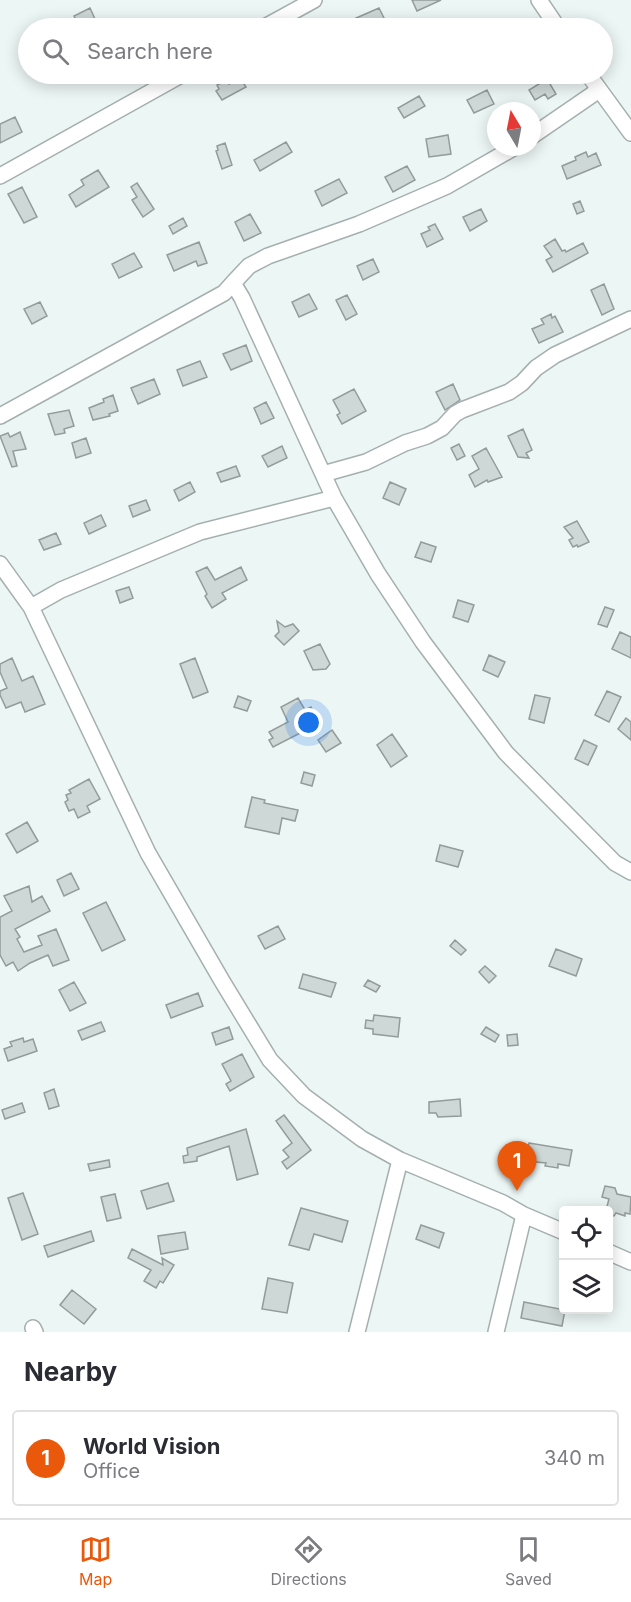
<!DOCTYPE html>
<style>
:root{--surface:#fff;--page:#f7f7f7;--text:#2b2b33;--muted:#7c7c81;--line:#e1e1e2;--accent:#ea580c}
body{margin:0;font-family:Inter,sans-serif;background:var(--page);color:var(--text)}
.controls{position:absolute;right:18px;bottom:18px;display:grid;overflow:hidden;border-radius:6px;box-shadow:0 3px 15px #0003}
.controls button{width:54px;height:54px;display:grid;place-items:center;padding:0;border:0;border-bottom:2px solid var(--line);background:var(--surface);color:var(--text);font:30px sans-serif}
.compass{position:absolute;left:487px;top:102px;width:54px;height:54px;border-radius:50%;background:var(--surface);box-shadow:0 3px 15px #0003;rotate:350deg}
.you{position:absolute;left:309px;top:723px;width:21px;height:21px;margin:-15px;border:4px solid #fff;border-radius:50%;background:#1a73e8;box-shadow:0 0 0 9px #1a73e833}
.badge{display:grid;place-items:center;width:39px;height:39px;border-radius:50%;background:var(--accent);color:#fff;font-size:20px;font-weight:700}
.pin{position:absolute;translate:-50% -50px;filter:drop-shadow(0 2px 3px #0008)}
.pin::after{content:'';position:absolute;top:32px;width:21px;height:18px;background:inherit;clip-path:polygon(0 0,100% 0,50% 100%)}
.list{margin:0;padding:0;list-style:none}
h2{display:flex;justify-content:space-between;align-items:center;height:78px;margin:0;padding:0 24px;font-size:26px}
h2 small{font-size:20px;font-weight:400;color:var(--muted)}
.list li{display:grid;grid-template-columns:39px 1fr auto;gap:18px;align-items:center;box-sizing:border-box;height:96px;margin:0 12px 12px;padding:0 12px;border:2px solid var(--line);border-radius:6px}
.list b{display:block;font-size:22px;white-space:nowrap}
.list p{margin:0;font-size:20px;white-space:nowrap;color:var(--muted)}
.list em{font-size:20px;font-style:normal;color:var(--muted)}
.icon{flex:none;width:33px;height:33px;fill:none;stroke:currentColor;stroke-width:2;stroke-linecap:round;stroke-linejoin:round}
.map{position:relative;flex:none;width:631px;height:1332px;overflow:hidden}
.search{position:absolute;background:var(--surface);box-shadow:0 3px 15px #0003;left:18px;right:18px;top:18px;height:66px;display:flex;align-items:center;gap:15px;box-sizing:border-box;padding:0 21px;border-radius:33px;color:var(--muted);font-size:22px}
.sheet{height:186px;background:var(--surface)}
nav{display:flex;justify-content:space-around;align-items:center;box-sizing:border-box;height:84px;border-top:2px solid var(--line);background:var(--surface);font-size:16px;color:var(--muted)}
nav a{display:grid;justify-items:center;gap:3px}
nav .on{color:var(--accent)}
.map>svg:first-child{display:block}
</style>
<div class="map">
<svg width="631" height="1332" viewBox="0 0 631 1332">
<rect width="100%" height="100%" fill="#ecf6f5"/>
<!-- building -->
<path fill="#ced8d7" stroke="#939b9b" stroke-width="1.5" d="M412,0H441L417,11Z
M90,8L95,19L79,26L74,16Z
M379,8L389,28H358L354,19Z
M240,78L246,87L222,100L216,91L219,89L217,85L225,81L229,84Z
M547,79L556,94L548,99L545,94L535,100L529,90Z
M487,90L494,104L474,113L467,100Z
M419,96L425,106L404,118L398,108Z
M15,117L22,132L0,143V124Z
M448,135L451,154L429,157L426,139Z
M286,142L292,152L260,171L254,160Z
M225,143L232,165L222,169L216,151L218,150L217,146Z
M586,152L588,157L596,153L601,165L567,179L562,166L576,160L575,157Z
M407,166L415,180L393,192L385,177Z
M98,170L109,187L76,207L69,195L84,185L81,180Z
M339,179L347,193L322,206L315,191Z
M137,183L154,209L143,217L132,200L137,197L131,187Z
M22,187L37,217L24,223L8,194Z
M580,201L584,211L577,214L573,204Z
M481,209L487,221L470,231L463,217Z
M250,214L261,233L244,241L235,222Z
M183,218L187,226L173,234L169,226Z
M435,224L443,239L427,247L421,234L430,230L428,227Z
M555,239L562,251L565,250L566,252L583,243L588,253L553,272L546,260L552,257L544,246Z
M199,242L207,263L198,266L196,261L174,271L167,255Z
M134,253L142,267L119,278L112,264Z
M373,259L379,272L363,280L357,266Z
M604,284L614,309L602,315L591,290Z
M309,294L317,309L299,317L292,302Z
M347,295L357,314L346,320L336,300Z
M40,302L47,316L32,324L24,309Z
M551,314L552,318L555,316L563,332L539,343L532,329L544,324L541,319Z
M246,345L252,361L231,370L223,354Z
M200,361L207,377L183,386L177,370Z
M154,379L160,394L138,404L131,388Z
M453,384L460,400L445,410L436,392Z
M354,389L366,411L342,424L337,415L340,413L333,400Z
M113,395L118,411L109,414L110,416L93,420L89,408L104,402L103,399Z
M266,402L274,418L261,424L254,408Z
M69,410L74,426L64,429L65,433L55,435L48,414Z
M523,429L532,450L526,453L529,458L518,457L508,436Z
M20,432L26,449L13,451L17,466L12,467L0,436L8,433L10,437Z
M86,438L91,453L76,458L72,443Z
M459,444L465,456L457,460L451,448Z
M282,446L287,458L268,467L262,456Z
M486,448L502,477L488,482L487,480L475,487L469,475L479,469L472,456Z
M236,466L240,476L221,482L217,473Z
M190,482L195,492L179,501L174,490Z
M390,482L406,489L399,505L383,498Z
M146,500L150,510L133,517L129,506Z
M101,515L106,526L89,534L84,523Z
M577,521L589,542L578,547L577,545L573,547L569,540L573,538L564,527Z
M56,533L61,544L44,550L39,540Z
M421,542L436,547L431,562L415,557Z
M207,567L215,580L241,567L247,580L222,593L226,599L212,608L205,596L207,594L196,572Z
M129,587L133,598L120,603L116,591Z
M458,600L474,605L468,622L453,617Z
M605,607L614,610L607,627L598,624Z
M277,621L285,627L293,624L299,631L284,645L275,636L279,632Z
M620,632L631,637V658L612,649Z
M320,644L330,664L326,669L313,670L304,651Z
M489,655L505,662L498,677L483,670Z
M12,658L22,681L33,676L45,704L25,712L21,702L6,708L0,695V691L7,688L0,672V664Z
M195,658L208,692L193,698L180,664Z
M607,691L621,697L609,722L595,715Z
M535,695L550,698L544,723L529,719Z
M238,696L251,701L247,711L234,707Z
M298,698L305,710L311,707L316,718L313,720L316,725L273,747L269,740L273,738L269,732L288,722L281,707Z
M626,718L631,722V740L618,729Z
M332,730L341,743L326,752L318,740Z
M392,734L407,756L391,767L377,745Z
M584,740L597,746L588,765L575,759Z
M304,772L315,775L312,786L301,783Z
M89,779L100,799L87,806L90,812L78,818L74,809L69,811L65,802L68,800L66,795L71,793L69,790Z
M252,797L265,800L264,803L298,810L295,821L282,818L279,834L245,827Z
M27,822L38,841L17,853L6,834Z
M440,845L463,851L458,867L436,861Z
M71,873L79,889L64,896L57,880Z
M29,886L32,902L42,896L50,911L15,929L20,937L17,939L24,952L42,945L38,936L56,929L69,960L53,966L48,955L30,963L18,971L13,962L6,966L0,955V917L12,911L4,896Z
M106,902L125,940L102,951L83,913Z
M278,926L285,939L265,949L258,936Z
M455,940L466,950L461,955L450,946Z
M556,949L582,959L576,976L549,966Z
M485,966L496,976L489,983L479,972Z
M303,974L336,983L331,997L299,988Z
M368,980L380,986L376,992L364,986Z
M74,982L86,1003L70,1011L59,990Z
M198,993L203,1006L171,1018L166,1005Z
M374,1015L400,1018L398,1037L373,1034V1029L365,1028L366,1020L373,1021Z
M101,1022L105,1031L82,1040L78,1031Z
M229,1027L233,1039L216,1045L212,1033Z
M486,1027L499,1035L495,1042L481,1034Z
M517,1034L518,1045L508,1046L507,1035Z
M23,1038L24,1042L33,1039L37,1051L8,1061L4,1049L12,1046L10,1042Z
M242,1054L254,1077L230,1091L226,1084L231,1081L222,1064Z
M54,1089L59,1106L49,1109L44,1093Z
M460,1099L461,1116L438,1117L436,1113H429V1102Z
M22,1103L25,1112L5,1119L2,1110Z
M284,1115L311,1150L287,1169L282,1162L289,1157L283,1150L292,1143L276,1121Z
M246,1129L258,1174L237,1180L229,1146L197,1157V1161L184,1163L183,1156L188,1155L187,1148Z
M529,1143L572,1150L569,1166L558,1164V1168L545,1166L546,1163L526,1161Z
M109,1160L110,1167L90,1171L88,1164Z
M168,1183L174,1201L147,1209L141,1191Z
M605,1186L615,1188L617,1194L631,1197L630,1214L625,1213V1216L616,1213L614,1216L609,1215V1210H606L609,1199L602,1197Z
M23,1193L38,1234L22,1240L8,1198Z
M115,1194L121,1218L107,1221L101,1197Z
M301,1208L348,1221L342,1242L314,1234L309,1250L289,1245Z
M421,1225L444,1233L439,1248L416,1239Z
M91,1231L94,1241L48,1257L44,1246Z
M185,1232L188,1249L161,1254L158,1236Z
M132,1249L163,1265L162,1258L174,1265L163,1283L160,1281L156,1288L144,1281L151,1270L128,1258Z
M268,1278L293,1283L287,1313L262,1309Z
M72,1290L96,1309L84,1324L60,1305Z
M524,1302L565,1310L562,1326L521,1318Z"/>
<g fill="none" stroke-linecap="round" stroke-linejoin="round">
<!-- minor casing -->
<g stroke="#a6afaf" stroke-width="18">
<path id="minor" d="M539,0L558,28
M263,28L314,0
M588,74L631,133
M532,136L599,90
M0,176L183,74
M0,416L224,293L233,283
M323,474L366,462L405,443L427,436L442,428L455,414L462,410L509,392L522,383L536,368L555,355L631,319
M334,498L242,298L233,283L249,266L268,256L359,224L447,186L515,147
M0,564L31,607L148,853L222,981L270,1060L304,1096L362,1139L400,1160L503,1203L524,1215L564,1232
M31,607L61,590L200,532L334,498L378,574L423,642L506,753L615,863L631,872
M608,1252L631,1262
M33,1328L35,1332
M357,1332L400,1160
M496,1332L524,1215"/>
</g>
<!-- minor -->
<use href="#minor" stroke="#fff" stroke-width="15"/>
</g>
</svg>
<div class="controls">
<button><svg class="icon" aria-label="locate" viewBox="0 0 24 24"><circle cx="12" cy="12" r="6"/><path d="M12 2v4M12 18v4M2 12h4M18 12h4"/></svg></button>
<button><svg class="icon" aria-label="layers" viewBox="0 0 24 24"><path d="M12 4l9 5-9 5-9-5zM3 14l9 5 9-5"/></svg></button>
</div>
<svg class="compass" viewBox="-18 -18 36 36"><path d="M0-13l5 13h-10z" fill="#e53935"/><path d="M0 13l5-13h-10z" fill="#7c7c81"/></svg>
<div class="you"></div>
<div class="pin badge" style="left:517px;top:1191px">1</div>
<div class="search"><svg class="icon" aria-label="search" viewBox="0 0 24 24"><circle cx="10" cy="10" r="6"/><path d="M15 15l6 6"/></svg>Search here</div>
</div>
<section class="sheet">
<h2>Nearby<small></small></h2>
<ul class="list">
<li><span class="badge">1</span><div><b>World Vision</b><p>Office</p></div><em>340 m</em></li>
</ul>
</section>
<nav>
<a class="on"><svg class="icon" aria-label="map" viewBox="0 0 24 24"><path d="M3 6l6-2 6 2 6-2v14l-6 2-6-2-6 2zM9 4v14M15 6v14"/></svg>Map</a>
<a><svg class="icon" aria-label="directions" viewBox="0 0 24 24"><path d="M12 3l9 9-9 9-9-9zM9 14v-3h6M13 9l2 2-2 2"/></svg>Directions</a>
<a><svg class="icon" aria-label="saved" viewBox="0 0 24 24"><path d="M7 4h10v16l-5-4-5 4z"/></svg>Saved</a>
</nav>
